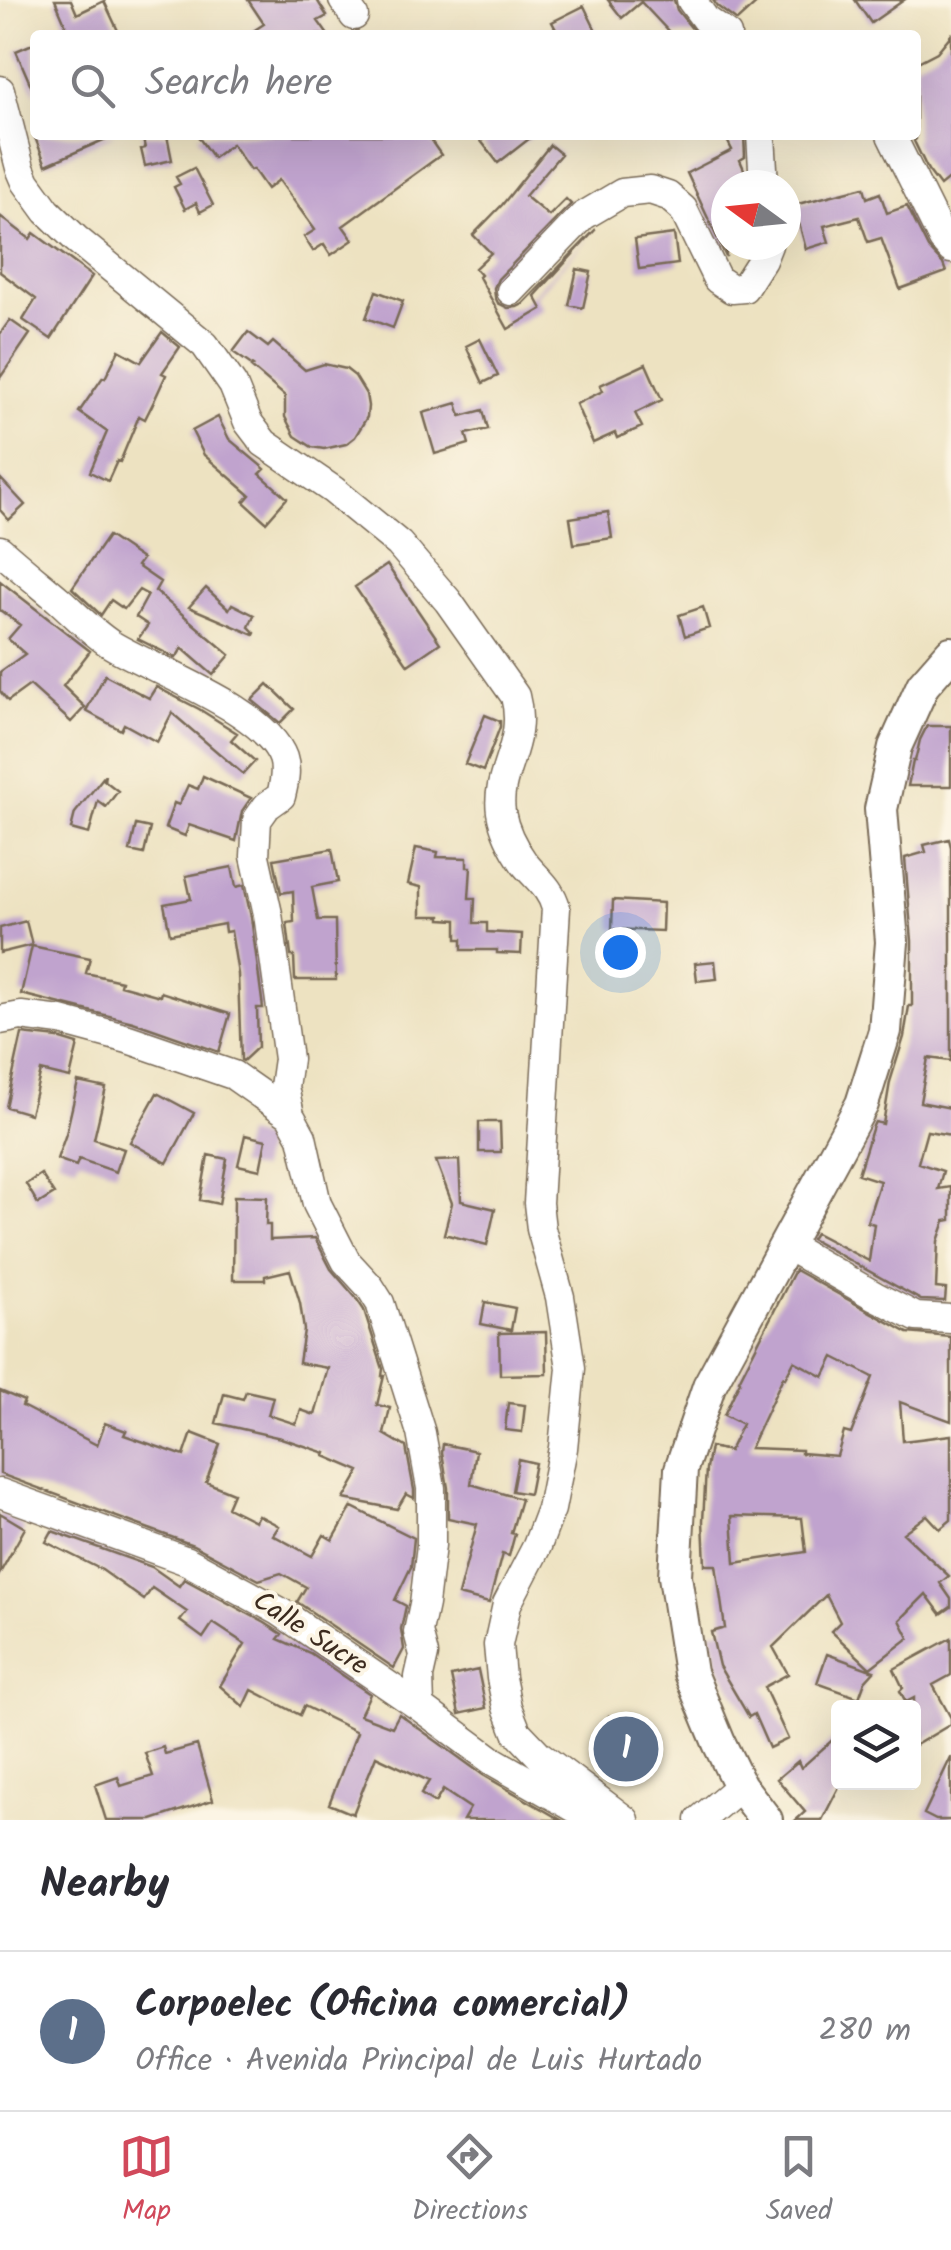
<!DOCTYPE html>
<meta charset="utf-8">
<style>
:root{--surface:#fff;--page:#f7f7f7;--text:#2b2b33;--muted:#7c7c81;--line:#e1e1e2;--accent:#d1495b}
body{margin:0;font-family:Kalam,sans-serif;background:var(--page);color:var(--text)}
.controls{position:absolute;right:30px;bottom:30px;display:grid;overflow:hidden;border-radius:10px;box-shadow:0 10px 40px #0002}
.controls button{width:90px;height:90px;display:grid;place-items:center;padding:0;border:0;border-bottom:2px solid var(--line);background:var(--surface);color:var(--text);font:50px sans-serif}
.compass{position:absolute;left:711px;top:170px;width:90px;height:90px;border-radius:50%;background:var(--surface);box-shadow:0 10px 40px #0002;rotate:285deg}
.you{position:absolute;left:620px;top:952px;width:35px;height:35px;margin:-25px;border:8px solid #fff;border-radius:50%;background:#1a73e8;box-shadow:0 0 0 15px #1a73e833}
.badge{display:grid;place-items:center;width:65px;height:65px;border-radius:50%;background:var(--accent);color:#fff;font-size:32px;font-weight:700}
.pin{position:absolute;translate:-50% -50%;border:5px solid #fff;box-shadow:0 2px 10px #0006}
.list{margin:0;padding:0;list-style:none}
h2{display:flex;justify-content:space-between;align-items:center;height:130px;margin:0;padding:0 40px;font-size:42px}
h2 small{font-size:32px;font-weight:400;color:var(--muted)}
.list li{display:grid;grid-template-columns:65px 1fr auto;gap:30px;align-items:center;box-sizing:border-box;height:160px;padding:0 40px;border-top:2px solid var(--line)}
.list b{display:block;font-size:38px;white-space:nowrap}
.list p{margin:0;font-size:32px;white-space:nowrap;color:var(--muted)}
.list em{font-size:32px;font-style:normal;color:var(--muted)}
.icon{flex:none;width:55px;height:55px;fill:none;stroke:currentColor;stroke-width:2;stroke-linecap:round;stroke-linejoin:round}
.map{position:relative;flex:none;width:951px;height:1820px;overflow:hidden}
.search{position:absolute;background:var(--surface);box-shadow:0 10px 40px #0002;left:30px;right:30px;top:30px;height:110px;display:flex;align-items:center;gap:25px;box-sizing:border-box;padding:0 35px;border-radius:10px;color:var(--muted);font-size:38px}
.sheet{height:290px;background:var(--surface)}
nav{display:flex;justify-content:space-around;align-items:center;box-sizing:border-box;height:140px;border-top:2px solid var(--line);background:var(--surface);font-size:28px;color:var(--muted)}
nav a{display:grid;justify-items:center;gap:5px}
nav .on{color:var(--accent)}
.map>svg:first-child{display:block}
</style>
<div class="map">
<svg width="951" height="1820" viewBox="0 0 951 1820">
<rect width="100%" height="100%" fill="#fcf5e5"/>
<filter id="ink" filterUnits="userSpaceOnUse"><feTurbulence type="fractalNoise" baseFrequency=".01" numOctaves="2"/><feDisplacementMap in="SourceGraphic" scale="20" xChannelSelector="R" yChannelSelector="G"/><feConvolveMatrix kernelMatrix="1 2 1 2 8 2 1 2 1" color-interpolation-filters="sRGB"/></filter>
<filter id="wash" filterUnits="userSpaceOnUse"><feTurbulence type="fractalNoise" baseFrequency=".0048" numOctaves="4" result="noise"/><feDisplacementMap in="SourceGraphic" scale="40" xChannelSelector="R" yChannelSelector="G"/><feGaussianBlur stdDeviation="2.25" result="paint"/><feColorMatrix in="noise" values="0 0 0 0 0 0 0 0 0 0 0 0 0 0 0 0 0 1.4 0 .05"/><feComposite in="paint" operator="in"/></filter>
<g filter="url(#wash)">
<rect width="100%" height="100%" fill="#ede2c1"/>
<g id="blocks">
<!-- building -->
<path fill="#c0a3ce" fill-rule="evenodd" d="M55,0H71L77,14L104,1L120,35H70Z
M248,0H317L327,16L318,21L328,35H247L264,24Z
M608,0H674L677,10L697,35H672L641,2L622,18Z
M713,0H760L737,21L717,6Z
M855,0H904L871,23Z
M584,6L598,35H559L552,22Z
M951,35V177L940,186L928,170L914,141L916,139V63L937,52Z
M35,43V95L16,51Z
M34,135H115L46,165Z
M142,135H167L172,160L145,166L141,149L145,148Z
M197,135H427L441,155L343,226L353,240L331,255L324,244L313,251L304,237L315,230L279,180L267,189L253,169L250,170L232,144L213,158Z
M489,135H534L498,163L481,141Z
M740,135H744L745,157L740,160L746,174V185H726V257L687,173L732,150L728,142Z
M550,145L561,154L525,196L549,216L566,199L571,204L498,279L494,288L495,297L498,303L508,308L517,307L523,304L596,229L535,296L542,309L508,329L479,277L481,275L475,268L491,253L473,235L502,205Z
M194,168L213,205L200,212L196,203L185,209L174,187L180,184L176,177Z
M864,187L867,198L880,193L887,213L907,206L928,248L943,264L946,272L900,289L881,238L868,242L859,217L824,226L829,242L806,249L794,205Z
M0,216L30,239L34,233L92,276L51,339L23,320L36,299L0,272Z
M674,234L678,264L639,269L635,239Z
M577,269L591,272L583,308L569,305Z
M376,291L403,301L393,328L366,318Z
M10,320L30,334L0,378V334Z
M162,332L180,347L162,373L166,375L154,401L145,419L139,416L120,462L117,461L108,481L90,472L107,432L79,412L103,377L105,378L119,350L141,362Z
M248,332L268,347L273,342L305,370L324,364L346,369L355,376L366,394L368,406L367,417L355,437L346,444L324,449L312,447L295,436L285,417V396L251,367L253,366L233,352Z
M480,339L498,376L483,383L466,346Z
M646,364L662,400L635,413L642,427L617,438L615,433L593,443L576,404L603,391L600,385Z
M457,403L461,416L483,410L488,429L466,434L469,444L435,454L423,413Z
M218,417L229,439L265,469L260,474L287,498L266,522L244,502L250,495L204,455L192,431Z
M0,478L25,505L9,520L0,510Z
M608,512L612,538L574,544L570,518Z
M108,536L142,559L137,566L160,582L155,591L230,655L213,675L182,648L176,658L138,639L148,625L136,617L148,595L139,590L124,609L111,600L101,615L72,588Z
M387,565L440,643L408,665L355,587Z
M0,581L90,651L63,686L85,707L71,722L30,685L8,701L0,691V672L25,654L8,639L20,625L0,610Z
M206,588L229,609L232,604L254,615L249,627L255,633L254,635L189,607Z
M703,607L709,628L685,636L679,615Z
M105,675L149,698L156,687L199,709L237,733L231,740L255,761L243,774L172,713L157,742L124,724L121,730L86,711Z
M268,684L294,709L280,723L252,700Z
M485,715L500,721V727L483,771L465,764Z
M927,726H951V786H908L913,761H915L920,740Z
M105,775L104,780L118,791L106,807L98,801L89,834L71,829L75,813Z
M203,776L251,798L242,811L236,841L189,825L185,836L165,828L174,803L179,805L188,785L198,789Z
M136,825L150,828L144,854L130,851Z
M949,839L951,847V1061L928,1058L920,1102L951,1108V1135L927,1131L918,1163L943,1171L938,1189L951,1187V1220L945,1221L938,1241L936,1288L946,1289L945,1301L921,1300L811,1239L815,1233L869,1261L874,1224L867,1222L880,1181L858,1174L873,1126L875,1122L883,1124L890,1082L904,1037L909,1006H912V941L905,858L926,852L924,845Z
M416,848L438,852L437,857L467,858V867H471L469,898H475L474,923H487V932L522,934L521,954L497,953V950H462V939H457V920L441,919V916H421V887L408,884Z
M332,849L338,882L312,887L318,920H335L336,980H295L294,956H291L287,923L294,922L293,891L281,893L274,859Z
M232,867L236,887L244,885L251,917L263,1008H257L258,1047L243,1061L241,1060L238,974L231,931L225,932L224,924L170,934L164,904L191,899L186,876Z
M613,900L663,903L662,931L612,929Z
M26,921L32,945L0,953V928Z
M32,946L90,958L86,973L121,981L120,985L160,996L161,992L230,1014L219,1052L133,1022L21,994Z
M715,961L717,979L697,981L695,963Z
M22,1034L58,1038L78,1044L70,1078L41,1071L30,1114L6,1107Z
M78,1082L106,1088L94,1139L124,1149L116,1172L79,1159L76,1166L57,1159L66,1134Z
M157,1093L194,1113L167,1163L130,1142Z
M479,1122H500L501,1152H479Z
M245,1135L266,1140L260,1170L238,1165Z
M208,1155L227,1159L219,1204L200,1200Z
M459,1160L461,1201L495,1209L487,1245L444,1234L452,1203L436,1161Z
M41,1174L54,1194L38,1204L26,1184Z
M234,1196L267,1197L266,1225H270V1240L315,1238L331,1269L356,1298L364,1310L383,1369L382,1376H384L377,1405L390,1408L384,1434L406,1447L414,1490V1498L406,1494L397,1509L344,1499L360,1471L325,1456L326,1453L281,1438L216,1423L224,1394L243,1399L246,1391L273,1397L268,1415L296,1424L301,1410L315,1415L328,1368L299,1363L304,1330L300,1303L290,1270L265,1276V1280H233Z
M795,1270L908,1333L951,1337V1421L900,1402L903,1441L951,1435V1520L940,1529L927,1515L903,1533L949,1576L940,1583L951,1599V1607L941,1614L926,1594L900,1620L909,1638L870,1668L831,1631L840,1622L826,1595L773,1647L788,1674L764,1687L788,1739L769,1748L754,1714L749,1717L719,1666L711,1632L725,1628L716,1565H705L703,1521L706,1469L710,1447L729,1451L742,1424L724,1415L740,1381L739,1380ZM834,1357L873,1377L851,1434L844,1432L837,1456L801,1453V1450L750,1448L783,1377L785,1378L794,1361L824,1377ZM732,1516L802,1518L806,1552L735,1563Z
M485,1302L515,1308L511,1330L481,1324Z
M546,1332L547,1374L500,1375L499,1333Z
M0,1391L24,1401L22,1406L97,1445L105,1423L126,1431L124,1435L184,1456L192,1433L220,1444L206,1482L233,1493L227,1507L255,1521L258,1515L279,1526L273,1535L312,1556L324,1535L333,1540L352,1507L414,1538L411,1567L395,1600L406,1606L401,1629L404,1649L394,1668L297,1602L306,1587L281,1573L259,1580L193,1545L0,1474Z
M508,1403L525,1405L522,1432L505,1430Z
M443,1444L476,1451L471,1484L521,1499L511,1533L515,1534L509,1556L502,1554L489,1603L458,1595L477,1524L448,1518V1488L442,1452Z
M518,1459L535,1463L529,1494L512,1491Z
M0,1513L25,1528L0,1573Z
M52,1531L152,1567L179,1586L184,1579L265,1623L282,1634L278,1639L310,1653L370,1694L360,1715L392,1727L399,1714L483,1775L561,1820H463L470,1808L443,1790L435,1803L421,1794L429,1781L376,1756L353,1814L329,1804L357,1732L304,1706L300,1715L252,1690L244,1707L220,1686L245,1644L213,1623L203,1638L180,1621L187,1612L152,1588L144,1600L102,1570L46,1542Z
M951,1638V1675L933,1685L951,1718V1724L914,1746V1698L906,1702L900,1691L903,1688L894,1669Z
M827,1654L874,1671L865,1681L859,1698L817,1683Z
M478,1670L486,1708L459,1714L451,1676Z
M609,1716L646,1722L639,1764L602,1757Z
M838,1735V1782H841L838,1789L822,1820H796L805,1812L777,1779L798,1761L801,1768Z
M197,1745L213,1800L152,1820H106L95,1785L118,1777L121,1786L153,1776L145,1753L163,1747L165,1754Z
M951,1757V1820H936L924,1814Z"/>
</g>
</g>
<g filter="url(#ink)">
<use href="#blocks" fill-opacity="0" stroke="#796a57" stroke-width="2.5"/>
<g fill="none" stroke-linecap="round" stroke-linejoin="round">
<!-- minor casing -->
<g stroke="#796a57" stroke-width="31">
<path id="minor" d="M343,0L354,16
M691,0L705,19L727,35
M0,90L20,168L26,182L47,211L76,239L205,345L233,385L248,422L264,443L333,490L399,544L448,601L515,696C528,744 495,772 501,812C504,830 514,849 524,863C536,878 551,888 556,908L538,1203L541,1229L560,1297L571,1368L563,1448L551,1509L537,1546L507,1604L498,1645L501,1678L507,1707L517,1732L539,1755L625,1820
M761,135L764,185
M891,135L943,240L951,249
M511,291L583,216L622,193L650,190L668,196L683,209L717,279L732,289L744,288L762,260L768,245
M0,550C19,567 39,583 59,600C76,615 93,633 112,645C155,671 266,710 283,758C287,770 284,784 281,796L267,806L257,820L255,856L268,914L288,1059L284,1087L290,1115L302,1137L317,1204L346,1261L370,1287L380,1303L421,1433L431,1488V1545L424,1604L418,1632L424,1655L419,1677L420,1707
M0,1020L21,1016L61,1021L128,1039L233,1075L290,1115
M786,1245L875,1296L916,1317L951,1319
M0,1493L187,1561L279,1611L420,1707L493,1761L596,1820
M700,1820L740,1786"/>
</g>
<!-- major casing -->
<g stroke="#796a57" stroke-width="36">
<path id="major" d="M766,1820L740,1786L719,1743L690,1673L675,1576L681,1469L709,1386L862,1104L885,1031L892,942L881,809L895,747L923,685L951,653"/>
</g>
<!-- minor -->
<use href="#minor" stroke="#fff" stroke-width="28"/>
<!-- major -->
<use href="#major" stroke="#fff" stroke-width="32"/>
</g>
</g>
<g text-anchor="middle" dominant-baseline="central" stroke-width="8" stroke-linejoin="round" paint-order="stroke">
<!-- street labels -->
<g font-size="28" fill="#3b2a1e" stroke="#fcf5e5">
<text transform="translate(310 1634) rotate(33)">Calle Sucre</text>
</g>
</g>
</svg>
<div class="controls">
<button><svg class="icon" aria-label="layers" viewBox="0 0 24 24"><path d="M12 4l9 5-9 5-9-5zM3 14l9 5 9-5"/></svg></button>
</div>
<svg class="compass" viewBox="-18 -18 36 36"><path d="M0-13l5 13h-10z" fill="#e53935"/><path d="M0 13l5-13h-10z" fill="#7c7c81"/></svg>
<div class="you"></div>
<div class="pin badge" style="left:626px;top:1749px;background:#5c6f8a">1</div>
<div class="search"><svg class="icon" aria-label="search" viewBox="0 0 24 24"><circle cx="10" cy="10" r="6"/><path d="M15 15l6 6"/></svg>Search here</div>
</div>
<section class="sheet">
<h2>Nearby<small></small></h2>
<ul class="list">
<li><span class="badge" style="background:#5c6f8a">1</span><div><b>Corpoelec (Oficina comercial)</b><p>Office · Avenida Principal de Luis Hurtado</p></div><em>280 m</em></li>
</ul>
</section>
<nav>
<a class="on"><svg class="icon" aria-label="map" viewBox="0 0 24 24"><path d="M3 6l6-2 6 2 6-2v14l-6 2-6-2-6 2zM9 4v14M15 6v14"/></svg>Map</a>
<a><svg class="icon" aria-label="directions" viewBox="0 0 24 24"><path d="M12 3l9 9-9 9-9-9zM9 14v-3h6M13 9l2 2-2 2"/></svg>Directions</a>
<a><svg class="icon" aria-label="saved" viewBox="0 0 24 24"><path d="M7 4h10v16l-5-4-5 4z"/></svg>Saved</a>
</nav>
